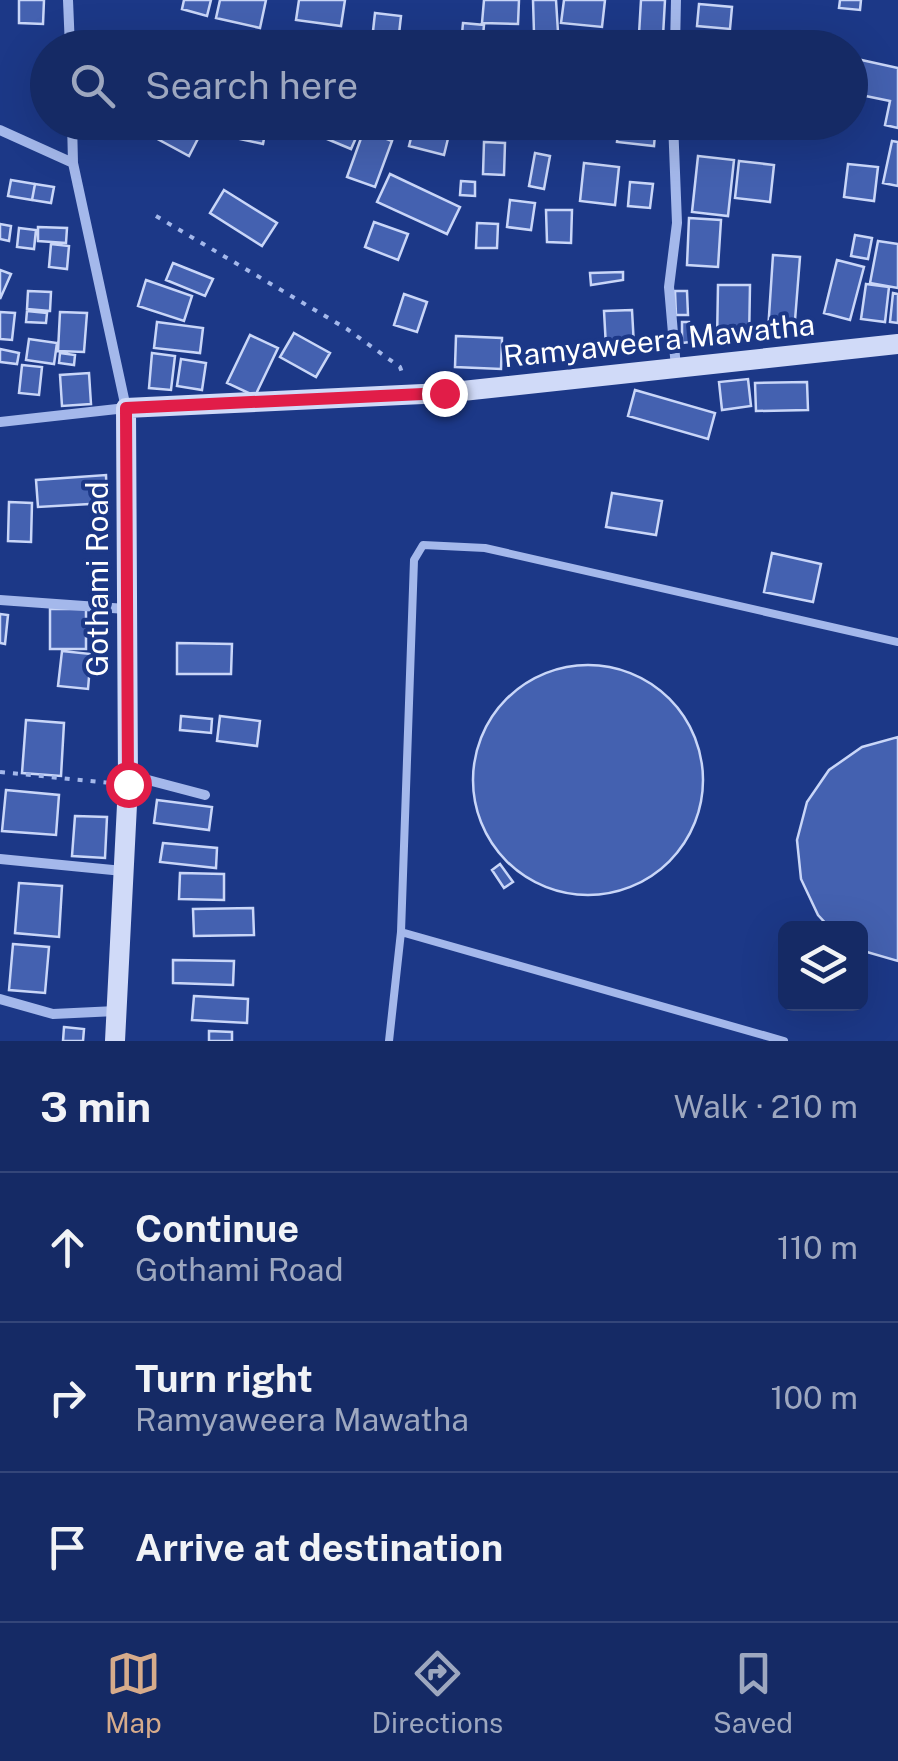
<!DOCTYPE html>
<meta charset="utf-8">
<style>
:root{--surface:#152a65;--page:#22366e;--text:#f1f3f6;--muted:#9da7bf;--line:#344679;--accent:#d6ab8b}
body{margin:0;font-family:"Public Sans",sans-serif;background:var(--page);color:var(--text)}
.controls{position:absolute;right:30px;bottom:30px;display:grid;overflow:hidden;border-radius:15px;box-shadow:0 10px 40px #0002}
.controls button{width:90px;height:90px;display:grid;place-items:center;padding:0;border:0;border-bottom:2px solid var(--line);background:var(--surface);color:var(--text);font:50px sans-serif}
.stop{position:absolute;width:30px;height:30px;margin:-22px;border:8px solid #e11d48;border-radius:50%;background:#fff}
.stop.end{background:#e11d48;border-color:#fff;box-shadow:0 2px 10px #0008}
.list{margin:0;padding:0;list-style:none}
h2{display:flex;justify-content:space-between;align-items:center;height:130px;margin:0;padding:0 40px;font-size:42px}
h2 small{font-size:32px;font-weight:400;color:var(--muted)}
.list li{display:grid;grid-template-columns:65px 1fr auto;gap:30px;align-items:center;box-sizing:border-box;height:150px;padding:0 40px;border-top:2px solid var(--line)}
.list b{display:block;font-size:38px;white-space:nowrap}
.list p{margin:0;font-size:32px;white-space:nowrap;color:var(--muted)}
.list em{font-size:32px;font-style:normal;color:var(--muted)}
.icon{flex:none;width:55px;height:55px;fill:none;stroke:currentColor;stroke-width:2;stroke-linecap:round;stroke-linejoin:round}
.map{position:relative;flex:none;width:898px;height:1041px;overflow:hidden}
.search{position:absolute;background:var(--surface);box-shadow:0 10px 40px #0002;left:30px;right:30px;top:30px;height:110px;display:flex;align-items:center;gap:25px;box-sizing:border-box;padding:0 35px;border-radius:55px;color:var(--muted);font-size:38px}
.sheet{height:580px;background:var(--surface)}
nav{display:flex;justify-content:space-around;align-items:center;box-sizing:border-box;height:140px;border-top:2px solid var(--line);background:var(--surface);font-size:28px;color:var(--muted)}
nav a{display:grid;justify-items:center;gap:5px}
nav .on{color:var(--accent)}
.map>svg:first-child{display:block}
</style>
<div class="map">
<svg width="898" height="1041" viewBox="0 0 898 1041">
<rect width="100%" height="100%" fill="#1c3887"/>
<!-- building -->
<path fill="#4461b0" stroke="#c9d6f8" stroke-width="2.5" d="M19,0H44L43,24L19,23Z
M184,0H211L207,16L182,9Z
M220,0H266L260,28L216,18Z
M299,0H345L341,26L296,20Z
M484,0H519L518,24L482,23Z
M533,0H556L558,32L534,33Z
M564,0H605L602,27L561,23Z
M641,0H665L663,36L639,34Z
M840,0H861L860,10L839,8Z
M699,4L732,7L730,29L697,26Z
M375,13L401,16L399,34L373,31Z
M463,23L484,25L483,36L462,34Z
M574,32L610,35L609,48H573Z
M619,37L646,41L645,48H617Z
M712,41L755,45V48H711Z
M857,59L898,68V128L885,125L890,101L851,93Z
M159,122H200L205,125L189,156L152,136Z
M229,122H267L263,144L226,136Z
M326,122H363L351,149L320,136Z
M415,122H452L444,155L409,146Z
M619,122H656L654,146L617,142Z
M364,130L392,141L375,187L347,177Z
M892,141L898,142V186L883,183Z
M484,142L505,143L504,175L483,174Z
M535,153L550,156L544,189L529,186Z
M698,156L734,160L728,216L692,212Z
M739,161L774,165L770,202L735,198Z
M584,163L619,167L615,205L580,201Z
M848,164L878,167L874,201L844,197Z
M390,174L460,207L447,234L377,202Z
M11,180L35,184L32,200L8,196Z
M461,181L475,182V196L460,195Z
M630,182L653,184L650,208L628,206Z
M35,184L54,187L51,203L32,200Z
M224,190L277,223L262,246L210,213Z
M510,200L535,203L531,230L507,227Z
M546,210H572L571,243L547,242Z
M689,218L721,220L718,267L687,265Z
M374,222L408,234L398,260L365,247Z
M477,223L498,224L497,248H476Z
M0,224L11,226L9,241L0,239Z
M38,227L67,228L66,243L38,241Z
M19,228L36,230L34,249L17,247Z
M855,235L872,238L868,259L851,256Z
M878,241L898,244V288L870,283Z
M51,244L69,246L67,269L49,267Z
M773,255L800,257L794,333L768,331Z
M837,260L864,267L850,320L824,313Z
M173,263L213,279L205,296L166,280Z
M0,270L11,274L0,299Z
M623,272V280L591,285L590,273Z
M146,280L192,296L184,321L138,306Z
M866,284L889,287L885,322L861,319Z
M718,285H750L749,342H717Z
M28,291L51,292L50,311L27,309Z
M675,291H687L688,315H676Z
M893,293L898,294V323L890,322Z
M404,294L427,302L417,332L394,325Z
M632,310L634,346L606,347L604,311Z
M27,311L47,313L46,323L26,322Z
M0,312L15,313L12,340L0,339Z
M60,312L87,313L84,352L58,351Z
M157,322L203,328L200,353L154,348Z
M682,322H689L690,342L682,343Z
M294,333L330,353L316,377L280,357Z
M250,335L278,348L255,396L227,383Z
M456,336L502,338L501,369L455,367Z
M29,339L57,343L54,364L26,360Z
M0,349L19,353L17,364L0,362Z
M60,353L75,355L74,365L59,363Z
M152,353L175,356L171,390L149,388Z
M181,359L206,363L202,390L177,386Z
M22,365L42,367L39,395L19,393Z
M89,373L91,404L62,406L60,375Z
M748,379L751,406L722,410L719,382Z
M807,382L808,410L756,411L755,383Z
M635,390L715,413L708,439L628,416Z
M106,475L107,503L38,507L36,480Z
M612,493L662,501L656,535L606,527Z
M9,502L32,503L31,542L8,541Z
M772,553L821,564L813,602L764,592Z
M50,609H86V649H50Z
M0,614L8,615L5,644L0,643Z
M177,643L232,644L231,674H177Z
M62,651L91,654L88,689L58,686Z
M473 780a115 115 0 1 1 230 0a115 115 0 1 1-230 0Z
M181,716L212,719L211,733L180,730Z
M220,716L260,721L257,746L217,741Z
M26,720L64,723L61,776L22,773Z
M898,737V961L860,950V928H830L818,915L801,879L797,840L807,802L829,770L862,747Z
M6,790L59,795L56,835L2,831Z
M157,800L212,807L209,830L154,823Z
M75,816L107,817L105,858L72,856Z
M163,843L217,848L216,868L160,862Z
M500,864L513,882L504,888L492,870Z
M180,873L224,874V900L179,899Z
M19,883L62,886L59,937L15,933Z
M253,908L254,935L194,936L193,909Z
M13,944L49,947L45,993L9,990Z
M173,960L234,961L233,985L173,983Z
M194,996L248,999L247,1023L192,1020Z
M64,1027L84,1029L83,1041H63Z
M209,1031L232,1032V1041H209Z"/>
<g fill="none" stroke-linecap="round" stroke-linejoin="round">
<!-- path -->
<path stroke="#a4b8eb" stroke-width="4" stroke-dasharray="5 8" stroke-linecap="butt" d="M156,216L347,329L400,367L403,375
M0,772L110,783"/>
<!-- lane -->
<path stroke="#a4b8eb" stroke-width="8" d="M401,932L784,1041
M389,1041L401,932L414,560L423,545L485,548L898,642"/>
<!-- street -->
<path stroke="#a4b8eb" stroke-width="10" d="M68,0L70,48
M675,48L676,0
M673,122L677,223L669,287L676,368
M0,130L73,163
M0,422L126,408L73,163L72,122
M0,600L126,609
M129,775L205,795
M0,859L123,871
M0,999L53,1014L116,1011"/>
<!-- secondary -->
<path stroke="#d0daf8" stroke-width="20" d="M115,1041L128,785L126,408L444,393L898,344"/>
</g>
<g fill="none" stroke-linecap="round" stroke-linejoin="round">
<!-- route -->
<path stroke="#e11d48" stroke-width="12" d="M128,784L126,408L444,393"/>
</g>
<g text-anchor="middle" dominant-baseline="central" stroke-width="8" stroke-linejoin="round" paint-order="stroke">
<!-- street labels -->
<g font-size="30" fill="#fff" stroke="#1c3887">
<text transform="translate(659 340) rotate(-6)">Ramyaweera Mawatha</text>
<text transform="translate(97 579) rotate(-90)">Gothami Road</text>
</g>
</g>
</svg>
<div class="controls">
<button><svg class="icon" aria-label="layers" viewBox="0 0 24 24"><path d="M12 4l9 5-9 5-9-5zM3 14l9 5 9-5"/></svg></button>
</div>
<div class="stop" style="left:128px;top:784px"></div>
<div class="stop end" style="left:444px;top:393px"></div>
<div class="search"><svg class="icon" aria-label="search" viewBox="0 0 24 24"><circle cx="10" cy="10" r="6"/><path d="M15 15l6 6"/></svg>Search here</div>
</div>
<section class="sheet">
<h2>3 min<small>Walk · 210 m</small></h2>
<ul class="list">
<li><svg class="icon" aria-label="ahead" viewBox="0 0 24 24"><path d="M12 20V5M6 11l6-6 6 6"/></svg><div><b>Continue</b><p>Gothami Road</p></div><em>110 m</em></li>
<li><svg class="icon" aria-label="right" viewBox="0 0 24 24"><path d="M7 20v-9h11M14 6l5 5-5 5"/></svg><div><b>Turn right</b><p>Ramyaweera Mawatha</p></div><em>100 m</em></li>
<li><svg class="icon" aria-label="arrive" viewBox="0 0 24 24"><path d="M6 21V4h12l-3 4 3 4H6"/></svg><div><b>Arrive at destination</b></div></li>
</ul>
</section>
<nav>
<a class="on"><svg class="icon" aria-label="map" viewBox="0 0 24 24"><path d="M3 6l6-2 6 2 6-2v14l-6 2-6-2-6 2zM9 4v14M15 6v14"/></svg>Map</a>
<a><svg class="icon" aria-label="directions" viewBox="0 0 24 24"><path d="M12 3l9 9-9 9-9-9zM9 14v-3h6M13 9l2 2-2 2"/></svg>Directions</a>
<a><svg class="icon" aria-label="saved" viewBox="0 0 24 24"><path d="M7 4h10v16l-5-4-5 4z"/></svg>Saved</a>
</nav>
